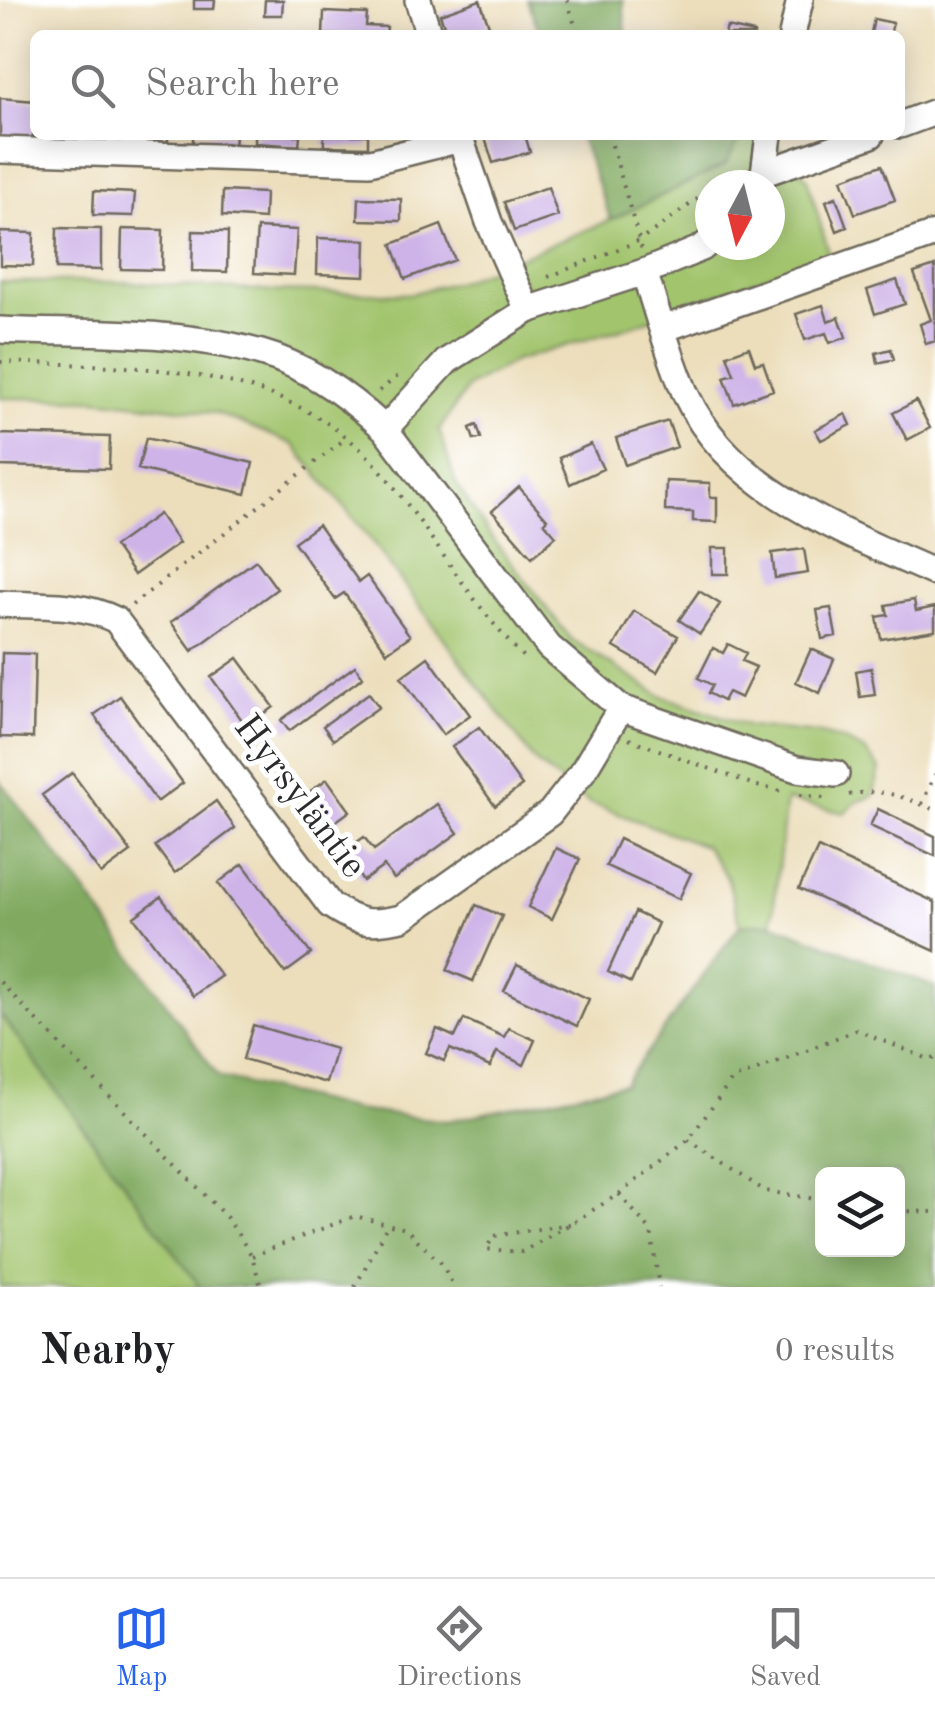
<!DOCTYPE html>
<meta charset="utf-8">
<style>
:root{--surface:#fff;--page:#f6f6f6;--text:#202124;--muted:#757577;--line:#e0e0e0;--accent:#2563eb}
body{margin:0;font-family:"Old Standard TT",serif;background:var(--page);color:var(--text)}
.controls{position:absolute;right:30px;bottom:30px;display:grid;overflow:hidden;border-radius:15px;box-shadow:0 5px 25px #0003}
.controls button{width:90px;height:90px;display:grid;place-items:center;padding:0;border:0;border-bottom:2px solid var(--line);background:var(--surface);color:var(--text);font:50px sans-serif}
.compass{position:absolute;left:695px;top:170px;width:90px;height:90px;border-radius:50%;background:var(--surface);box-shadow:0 5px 25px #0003;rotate:187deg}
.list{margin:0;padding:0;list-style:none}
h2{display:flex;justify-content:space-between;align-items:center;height:130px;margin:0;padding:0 40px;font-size:42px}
h2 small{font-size:32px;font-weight:400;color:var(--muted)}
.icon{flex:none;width:55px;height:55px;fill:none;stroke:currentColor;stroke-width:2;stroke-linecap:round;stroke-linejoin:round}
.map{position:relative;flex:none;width:935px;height:1287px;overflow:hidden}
.search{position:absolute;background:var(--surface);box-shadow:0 5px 25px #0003;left:30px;right:30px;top:30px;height:110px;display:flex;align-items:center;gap:25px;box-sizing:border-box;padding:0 35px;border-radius:15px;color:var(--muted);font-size:38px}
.sheet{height:290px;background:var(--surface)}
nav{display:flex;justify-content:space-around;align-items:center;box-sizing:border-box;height:140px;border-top:2px solid var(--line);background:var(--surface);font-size:28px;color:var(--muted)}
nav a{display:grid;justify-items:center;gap:5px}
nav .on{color:var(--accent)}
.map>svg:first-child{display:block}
</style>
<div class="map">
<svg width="935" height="1287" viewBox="0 0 935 1287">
<rect width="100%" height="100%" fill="#fff"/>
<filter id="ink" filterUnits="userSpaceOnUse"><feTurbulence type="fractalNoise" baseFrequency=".01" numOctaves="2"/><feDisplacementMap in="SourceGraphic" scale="20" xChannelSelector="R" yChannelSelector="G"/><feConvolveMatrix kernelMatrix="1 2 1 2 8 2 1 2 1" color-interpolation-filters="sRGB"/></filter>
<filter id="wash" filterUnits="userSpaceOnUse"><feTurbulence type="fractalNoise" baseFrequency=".0048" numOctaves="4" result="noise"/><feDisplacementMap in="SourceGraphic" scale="40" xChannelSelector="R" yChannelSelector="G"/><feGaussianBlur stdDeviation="2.25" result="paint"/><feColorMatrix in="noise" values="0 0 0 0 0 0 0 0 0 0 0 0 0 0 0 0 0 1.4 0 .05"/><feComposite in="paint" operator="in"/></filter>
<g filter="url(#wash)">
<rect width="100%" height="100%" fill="#ecdebb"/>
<!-- green -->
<path fill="#a2c46d" stroke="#66784c" stroke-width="2.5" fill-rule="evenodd" d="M741,135H769L807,178L829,253L638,324L515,361L468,387L439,430L456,484L489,534L571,639L661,696L750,726L818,733L843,740L865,751L880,769L873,796L857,802L844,813L786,800L772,923L740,925L727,877L705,846L589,803L537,764L370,539L293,444L216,413L95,399L0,398V282H120L271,291L410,294L466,279L611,220L725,165ZM710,185H770V245H710Z
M0,1014L190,1273L200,1287H0Z"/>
<!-- forest -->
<path fill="#81aa60" stroke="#566a46" stroke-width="2.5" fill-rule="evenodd" d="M527,0H623L626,35H541Z
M579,135H741L725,165L611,220Z
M0,781L82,887L219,1077L355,1110L447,1121L624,1084L740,925L772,923L935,987V1287H200L0,1014ZM898,1174V1250H822V1174Z"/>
<g id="blocks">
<!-- building -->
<path fill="#ceb3e8" d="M194,0H215L214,9H194Z
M265,0H283L282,15H264Z
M480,0L489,26L463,35H447L440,14Z
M324,12L367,14L366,26L387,27L386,35H323Z
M874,19L893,23L890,35L871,33Z
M727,27L754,33V35H725Z
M0,98L35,101L33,141L0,139Z
M57,135H102V142L57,140Z
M130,135H168V142L130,140Z
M193,135H235L234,147L193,144Z
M255,135H300L299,146L255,143Z
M324,135H368V147L324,146Z
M484,135H525L530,152L493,163Z
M882,165L895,200L855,214L842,179Z
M548,187L558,216L514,231L504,202Z
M94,191L135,193L133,216L93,215Z
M223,191L265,193L264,219L222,216Z
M836,197L847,227L837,231L826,201Z
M359,198L401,199V221L358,220Z
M441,225L455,260L405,279L392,244Z
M57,228L101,229V270L56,269Z
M257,228L297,230L294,275L254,273Z
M122,229L163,230L162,270L121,269Z
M193,231L228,232L227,272L192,271Z
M0,232L34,233L33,266L0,265Z
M318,238L366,240L365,276L317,274Z
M935,266V341L926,344L920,324L931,320L914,273Z
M897,280L905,304L875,314L867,290Z
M823,305L828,321L839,317L846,337L830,343L826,333L805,340L796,314Z
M749,347L755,364L763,362L773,390L734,404L724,377L734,374L727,355Z
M891,349L894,359L878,363L876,353Z
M916,401L930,428L907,440L893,413Z
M846,414L851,425L821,440L815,430Z
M668,421L677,447L625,465L616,438Z
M477,425L481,438L474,440L470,428Z
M0,434L110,437L109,469L0,466Z
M146,438L253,463L246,494L138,469Z
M591,444L603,469L570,484L559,458Z
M666,481L710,483V497H717V522L693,521V512L665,511Z
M519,487L547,519L544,522L556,536L532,557L492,511Z
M159,514L179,543L134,575L114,546Z
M318,525L359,582L367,576L410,636L387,652L344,593L335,599L294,542Z
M712,548H728V574H712Z
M804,549L808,573L775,578L772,553Z
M256,560L277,589L192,651L171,622Z
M699,591L720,604L700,634L679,620Z
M914,600L916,611L935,607V630L881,639L877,617L888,615L886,605Z
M831,608L836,636L822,639L817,610Z
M634,611L678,636L657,672L614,647Z
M728,644L746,653L742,661L756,667L741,698L728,692L723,701L708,693L712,685L698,678L713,648L723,653Z
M811,649L834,659L820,693L796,682Z
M2,653L35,654L33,738L0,737Z
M428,657L470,715L443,735L401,677Z
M238,658L274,707L247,727L211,677Z
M355,666L363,677L289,731L281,720Z
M871,668L875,695L860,697L856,671Z
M369,693L379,707L333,740L323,726Z
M120,696L183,783L157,802L94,715Z
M479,727L522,786L495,806L452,747Z
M72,773L131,852L101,874L42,795Z
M327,779L350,811L324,830L301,798Z
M216,801L235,828L175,873L155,846Z
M437,804L458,833L394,879L384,866L363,881L342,853L364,837L374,850Z
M878,809L935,836V856L870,826Z
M619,839L691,873L679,899L606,866Z
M556,848L580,859L552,919L528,907Z
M818,848L935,902V951L799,889Z
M243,864L311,954L285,973L218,883Z
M161,897L221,976L193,996L134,917Z
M476,905L502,916L473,981L447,970Z
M635,912L658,923L631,983L608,972Z
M517,965L589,999L577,1026L504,991Z
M464,1019L504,1037L509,1028L535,1040L524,1065L497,1052L490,1067L450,1049L444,1061L426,1053L437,1029L455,1037Z
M253,1025L336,1049L326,1083L243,1059Z"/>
</g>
</g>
<g filter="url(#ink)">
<use href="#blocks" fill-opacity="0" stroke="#6f6a5d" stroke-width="2.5"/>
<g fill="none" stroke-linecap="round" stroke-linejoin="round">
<!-- street casing -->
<g stroke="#6f6a5d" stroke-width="30">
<path id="street" d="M418,0L429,35
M792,35L800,0
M900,125L935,112
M459,135L489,222L528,310
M0,150L370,162L461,139
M764,173L871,135
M757,182L764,173L769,135
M644,272C658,313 669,358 687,397C732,492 846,533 935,573
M663,329L935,234
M0,330C85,334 178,329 261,353C308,366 349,396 385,429L549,647L621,708L797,769L836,774
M385,429L447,361L528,310L644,272L702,248L710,241
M0,604C39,606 81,602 116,620L330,905C358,924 369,925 402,918L550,813L583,771L621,708"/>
</g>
<!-- path -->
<path stroke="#6f6a5d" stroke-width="4" stroke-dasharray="2.5 8" stroke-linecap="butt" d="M567,0L578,35
M609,135L642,250
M721,185L736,181
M548,277L641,240L710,190
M0,362C133,367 289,360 383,473C433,534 471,605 527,661
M379,391L403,372
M132,605L345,439
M629,739L757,786L786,792
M800,795L825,798
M849,795C882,787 904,797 935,810
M922,804L935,774
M0,982L227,1218L252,1256L261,1287
M688,1140L765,1191L822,1200
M619,1194L651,1231L659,1287
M898,1211L935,1212
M570,1224L494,1236L486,1249L522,1252L570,1224L619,1194L688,1140L732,1080L856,1030L931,1060L935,1058
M252,1256L355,1216L406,1229L442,1264L454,1287
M355,1287L388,1224"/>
<!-- street -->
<use href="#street" stroke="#fff" stroke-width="25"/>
</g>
</g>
<g text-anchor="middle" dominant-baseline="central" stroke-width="10" stroke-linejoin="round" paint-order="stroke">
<!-- street labels -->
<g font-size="38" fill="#2b2b2b" stroke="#fff">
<text transform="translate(299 797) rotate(53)">Hyrsyläntie</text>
</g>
</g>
</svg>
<div class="controls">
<button><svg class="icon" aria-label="layers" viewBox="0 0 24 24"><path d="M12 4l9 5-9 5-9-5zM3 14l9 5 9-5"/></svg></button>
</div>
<svg class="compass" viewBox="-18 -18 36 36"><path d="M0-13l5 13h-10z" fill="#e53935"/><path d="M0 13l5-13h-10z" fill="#757577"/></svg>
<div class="search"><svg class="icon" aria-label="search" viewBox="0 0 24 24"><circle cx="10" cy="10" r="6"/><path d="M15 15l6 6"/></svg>Search here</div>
</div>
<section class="sheet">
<h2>Nearby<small>0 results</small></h2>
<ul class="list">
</ul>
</section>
<nav>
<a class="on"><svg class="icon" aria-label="map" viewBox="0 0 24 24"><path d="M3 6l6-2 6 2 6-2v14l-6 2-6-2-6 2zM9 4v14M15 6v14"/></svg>Map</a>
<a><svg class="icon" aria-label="directions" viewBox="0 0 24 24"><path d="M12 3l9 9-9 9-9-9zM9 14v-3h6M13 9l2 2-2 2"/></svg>Directions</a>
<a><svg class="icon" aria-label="saved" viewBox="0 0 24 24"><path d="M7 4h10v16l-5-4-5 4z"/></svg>Saved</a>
</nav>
